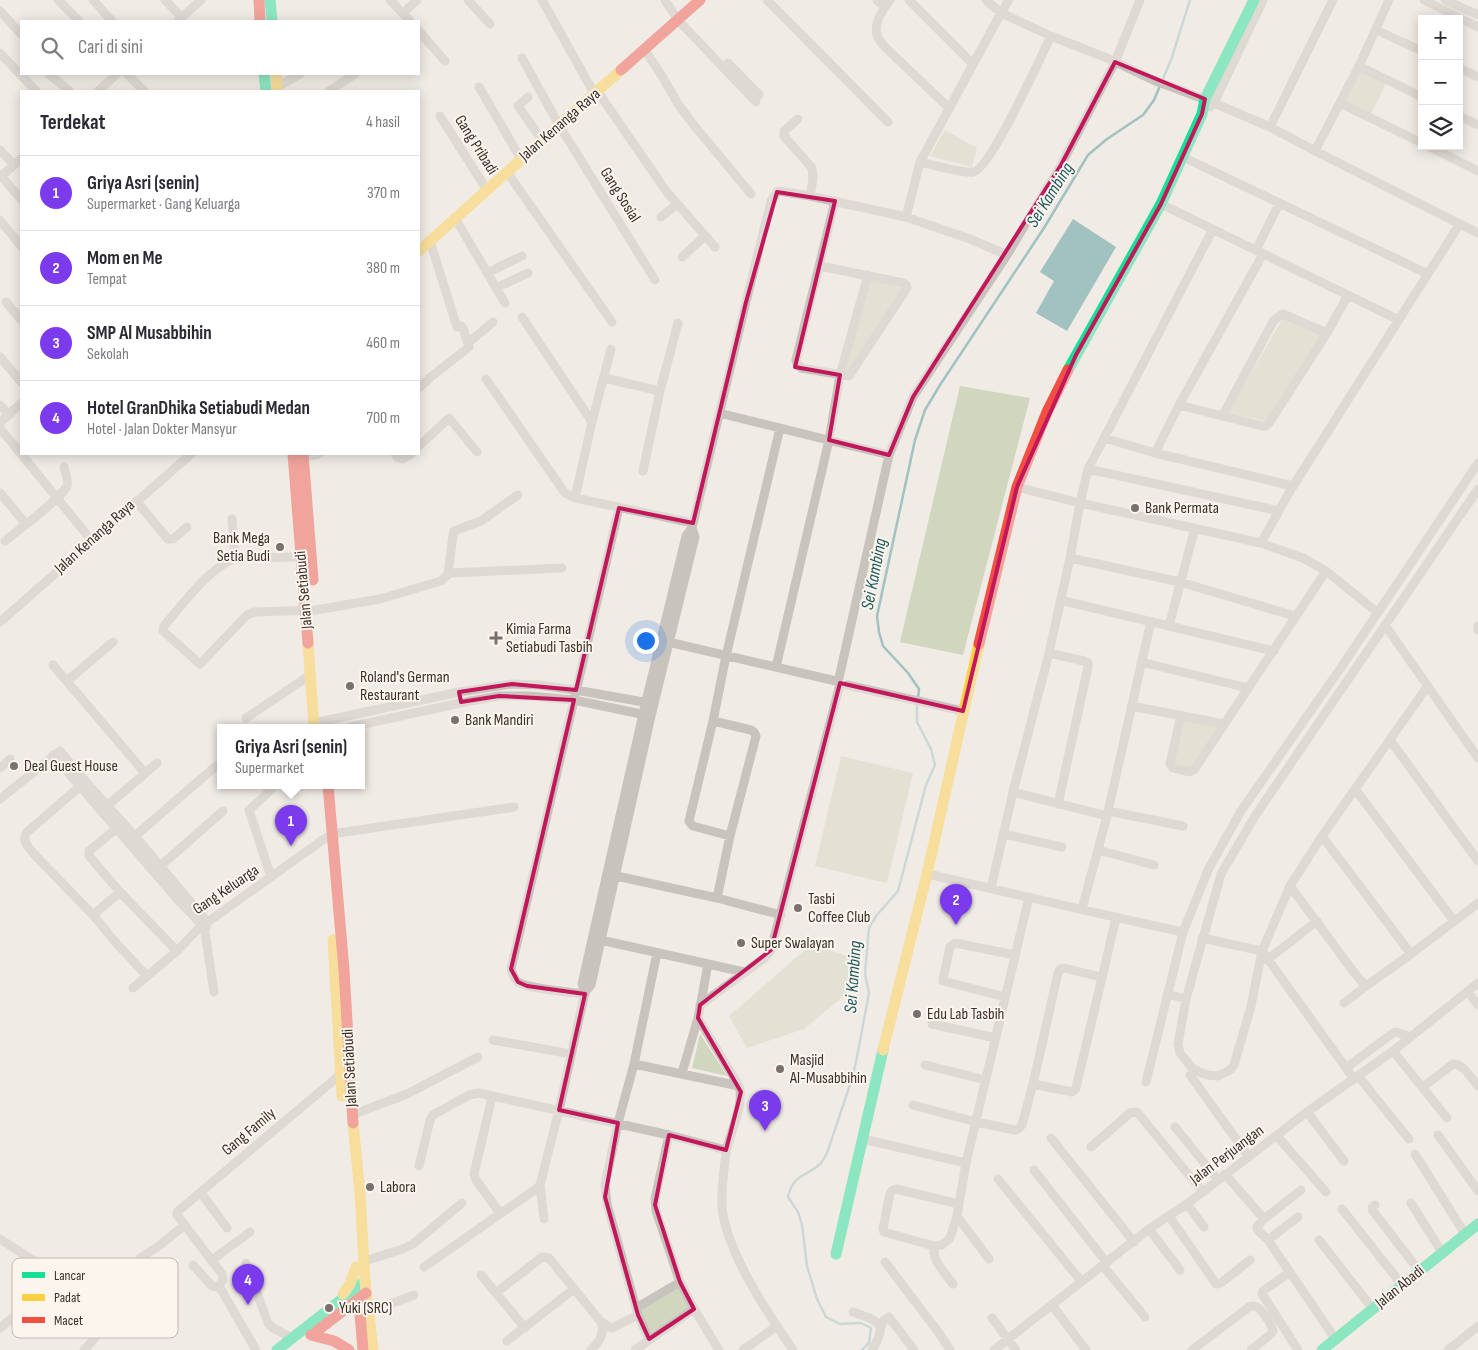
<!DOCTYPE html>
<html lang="id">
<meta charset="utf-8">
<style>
:root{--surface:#fff;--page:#f2f2f3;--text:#2b2b33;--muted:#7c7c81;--line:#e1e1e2;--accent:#7c3aed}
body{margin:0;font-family:"Sofia Sans Condensed",sans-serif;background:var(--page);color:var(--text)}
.controls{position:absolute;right:15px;top:15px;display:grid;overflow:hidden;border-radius:0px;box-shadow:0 2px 12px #0003}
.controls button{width:45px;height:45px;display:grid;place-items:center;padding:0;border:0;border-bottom:1px solid var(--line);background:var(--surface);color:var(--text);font:25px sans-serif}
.you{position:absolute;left:645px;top:640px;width:18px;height:18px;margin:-12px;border:4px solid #fff;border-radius:50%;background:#1a73e8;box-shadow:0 0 0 8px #1a73e833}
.badge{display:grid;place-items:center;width:32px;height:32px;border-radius:50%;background:var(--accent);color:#fff;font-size:16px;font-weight:700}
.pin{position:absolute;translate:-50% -41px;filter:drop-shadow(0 1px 2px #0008)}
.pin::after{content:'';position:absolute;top:26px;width:18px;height:15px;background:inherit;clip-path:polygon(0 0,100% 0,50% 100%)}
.popup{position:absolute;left:217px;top:724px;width:148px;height:65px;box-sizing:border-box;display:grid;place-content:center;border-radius:0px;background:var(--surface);filter:drop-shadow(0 1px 4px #0005);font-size:16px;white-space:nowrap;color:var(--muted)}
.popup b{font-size:19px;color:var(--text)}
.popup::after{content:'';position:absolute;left:50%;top:100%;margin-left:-10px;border:10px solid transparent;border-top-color:var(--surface)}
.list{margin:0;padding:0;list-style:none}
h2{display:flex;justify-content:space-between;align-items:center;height:65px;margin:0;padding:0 20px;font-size:21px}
h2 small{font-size:16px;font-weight:400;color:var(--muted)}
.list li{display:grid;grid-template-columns:32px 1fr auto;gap:15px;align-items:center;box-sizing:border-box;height:75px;padding:0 20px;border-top:1px solid var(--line)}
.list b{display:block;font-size:19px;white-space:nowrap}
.list p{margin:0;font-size:16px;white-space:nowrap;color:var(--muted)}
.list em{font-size:16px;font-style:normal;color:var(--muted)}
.icon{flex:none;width:28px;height:28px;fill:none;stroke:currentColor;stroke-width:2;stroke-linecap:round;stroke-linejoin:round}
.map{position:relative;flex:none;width:1478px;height:1350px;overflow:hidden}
.search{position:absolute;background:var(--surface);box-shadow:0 2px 12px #0003;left:20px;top:20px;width:400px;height:55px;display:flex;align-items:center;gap:12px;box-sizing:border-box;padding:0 18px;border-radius:0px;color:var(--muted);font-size:19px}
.panel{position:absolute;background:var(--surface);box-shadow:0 2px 12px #0003;left:20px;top:90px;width:400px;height:365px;border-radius:0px}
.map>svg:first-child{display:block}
</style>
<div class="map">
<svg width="1478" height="1350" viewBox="0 0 1478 1350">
<rect width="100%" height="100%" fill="#f0ebe5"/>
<!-- green -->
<path fill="#d1d6bf" d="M1358,70L1387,82L1370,116L1344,102Z
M945,130L977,148L972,167L930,156Z
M869,277L906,287L847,376L840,374Z
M1283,318L1324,334L1269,422L1228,413Z
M960,386L1030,398L963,655L900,642Z
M1181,716L1223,724L1192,769L1171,764Z
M841,756L913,773L887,883L815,866Z
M812,944L856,959L858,984L804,1029L747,1048L729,1016Z
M700,1034L727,1076L692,1068Z
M679,1284L693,1308L652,1335L637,1309Z"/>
<!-- water -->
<path fill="#a1c2c1" d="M1073,219L1116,247L1067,331L1036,313L1054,281L1040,272Z"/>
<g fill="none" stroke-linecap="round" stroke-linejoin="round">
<!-- stream -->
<path stroke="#a1c2c1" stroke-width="2.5" d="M918,698L919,689L908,673L883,646L879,632L877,616L915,440L925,410L940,385L1044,228L1088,155L1107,139L1143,115L1154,100L1171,60L1190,0
M862,1350L869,1343L871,1328L861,1323L840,1324L826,1317L817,1299L807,1266L802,1225L798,1212L788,1197C793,1173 806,1178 821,1163C823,1161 825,1156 827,1153L851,1082L856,1062L869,993L865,974L869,928L876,916L898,891L926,785L935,765L931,749L917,722V704"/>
<!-- street -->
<path stroke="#c9c3be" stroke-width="9" d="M58,0L79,21
M93,0L112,21
M165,0L182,18
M390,0L410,21
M468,0L490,24
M542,0L595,95
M665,0L678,20L756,102
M767,0L888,122
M877,0L885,7
M890,0C883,9 872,26 878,38C880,41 883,45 886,48L949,108
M909,0L973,64
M986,0L1001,13L1051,36L1107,58L1153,80L1214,103L1270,127L1315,151L1478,233
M1424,0L1478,27
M1445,0L1478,15
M0,11L21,34
M403,13L417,0
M178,21L201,0
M1376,30L1422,51
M419,31L445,61
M645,50L662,76L678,104L693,124L751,194
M0,53L36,91
M522,58L559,125L655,280
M728,63L759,95
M1359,66L1422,97
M1459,68L1478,77
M49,74L69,91
M127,74L144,91
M277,87L300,74
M479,87L521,159
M98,91L117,74
M329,91L355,74
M598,92L666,191L715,247
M528,97L518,106L542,140
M1340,103L1422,143
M1210,107L1214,103L1263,0
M440,116L487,190
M1459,116L1478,125
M798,119L784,131V136L812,168L813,179L810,196
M1270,127L1333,0
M1428,146L1478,171
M0,150L14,165
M1315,151L1359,66L1389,0
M1183,157L1428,274
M920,162C931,164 964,174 973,172C990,170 1041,56 1051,36
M507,172L612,322
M1,176L21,199
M0,177L21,159
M1161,204L1399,320
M661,217L677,204
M906,217L920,162L1001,13L1009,0
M455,218L505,303
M0,220L21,246
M1256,250L1279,204
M682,257L705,236
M820,266L903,283L906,285L907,288L849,376L801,368L797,364L796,360L835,201
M487,273L522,256
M496,288L528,273
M6,302L21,320
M522,317L592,422
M468,343L493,322
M0,357L21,382
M604,378L660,391L643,471
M486,379L565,493L575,498L693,523
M419,388L432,376L469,347L463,328L461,326L457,327L430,241
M660,391L678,323
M0,405L9,415
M1179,405L1262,426H1266L1269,423L1327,333L1348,295
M719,413L889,455
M1223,415L1274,320L1283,314L1327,333
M0,423L21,403
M0,428L92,541
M1104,438L1155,453L1293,486
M419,446L449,418L477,452
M1155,453L1179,405L1263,254
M395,454L398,458L402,459L411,454
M303,457L319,454
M1088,469L1279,511
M1017,487L1080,503L1261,543L1303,558L1326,571L1377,612
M0,493L26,524
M575,498L592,422L611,349
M136,501L168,539H173L187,527
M232,519L235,558
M5,541C17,531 61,499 67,486C69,482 65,472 64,467
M1261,543L1290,491L1459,225
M301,557L235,558C208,569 183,604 164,626L163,631L200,664L247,615L254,612L316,610L380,599L441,581L448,574L452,573L562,568
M1070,558L1180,582L1295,616
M448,574L453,535L454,531L481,521L518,495
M1060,600L1274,651
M0,622L191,454
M1385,625L1478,758
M1169,626L1195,528
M1478,626V630
M664,641L836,681
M1049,653L1084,661L1088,663V667L1058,804
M1141,662L1248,688
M53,665L145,773
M776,667L829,440L840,375L868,275
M839,678L889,455L913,397L1007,255L1061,165L1115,62L1140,0
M67,681L113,642
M847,685L963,711
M1427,687L1322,836L1290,886L1262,951L1251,1006L1234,1065L1230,1070L1218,1076L1207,1075L1193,1069L1188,1063L1180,1053L1178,1044L1186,999L1221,874L1255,816L1478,489
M1131,706L1224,724
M1181,715L1170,764L1173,768L1189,772L1194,770L1326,571
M246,718L310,675
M713,721L751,730L754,732L756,736L730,836L717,898
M314,723L459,692L512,684L539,685L576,690L649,703
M350,727L465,702L499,696H529L574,700L646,715
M1390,740L1478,861
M53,755L178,900L203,926L205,932L214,992
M0,768L10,759
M84,783L26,833C22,842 28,846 33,853L93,915
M1355,789L1454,921
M1013,792L1107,816
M0,799L60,751L86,782L135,836L204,918L207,923L206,928
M107,806L157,763
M1108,811L1183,826
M121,825L89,851V856L120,892L177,951
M1003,834L1062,847
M135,836L216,766
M730,836L693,826L691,824L689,821L713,721L726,656L780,428
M1322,836L1411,954
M1098,850L1154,865
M157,869L223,811
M927,874C1013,893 1097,914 1183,932
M612,875L717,898L781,915
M271,877L249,810L271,790
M1290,886L1356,975L1366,986L1411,954L1478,903
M991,888L1013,792L1049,653L1070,558L1080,503L1088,469L1213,229
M120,892L93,915L116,943L147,976
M1082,909L1107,816L1151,621
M1202,938L1262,951L1354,1079
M596,939L744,972
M1267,960L1317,921
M133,988L177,951L198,929L324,839L338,833L514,807
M585,992L582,984L643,714L686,536L692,528L746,302L771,201L777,192L779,191L810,196L906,217L970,239L1007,255
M1468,992L1478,1005
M585,994C571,992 528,989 518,982C514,979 512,974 511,969L619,508
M1167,994L1186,999
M1005,997L943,981V979L950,947L955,943L1015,955
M1344,1003L1366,986
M700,1005L766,957L771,950L839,688
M698,1018L739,1086C745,1104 729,1135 726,1153C724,1171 721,1189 722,1207C726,1251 768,1314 793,1350
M932,1024L996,1038
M493,1040L571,1054
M1393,1051L1447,1118
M634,1064L739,1086
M925,1065L986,1080
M1346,1068L1393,1033L1396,1032L1410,1037
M682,1073L698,1018L708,964
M1190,1075L1249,1157
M1358,1076L1409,1139
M1146,1082L1183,932L1209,868L1241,811L1340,669L1478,463
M1033,1084L1072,1092L1076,1088L1116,918
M1423,1087L1453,1064C1464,1064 1471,1078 1478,1086
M492,1097L474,1174L476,1180L500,1213
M913,1105L976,1122L1015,1130L1018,1129L1022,1125L1033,1084L1058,973L1060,969L1064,968L1101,977
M1307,1112L1344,1161
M352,1115L407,1094L478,1057
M1175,1127L1218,1180
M669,1135L655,1199L656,1211L680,1282L694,1309L719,1350
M1438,1135L1478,1191
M1277,1136L1326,1192
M1051,1138L1134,1242
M863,1139L966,1163
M1091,1147L1130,1113L1137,1112L1203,1192
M1415,1154L1465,1234
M419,1166L430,1120L433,1115L469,1095L479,1093L669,1135L726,1150
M1034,1170L1107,1263
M1225,1174L1264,1219
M998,1179L1081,1281
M540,1185L544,1219
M1301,1190L1264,1219L1257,1227L1258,1230L1268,1240L1336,1340
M201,1193L227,1228
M1411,1203L1443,1254
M1187,1204L1204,1227
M1375,1205L1372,1208L1373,1211L1420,1272
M1342,1209L1402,1285
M957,1216L989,1259
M1169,1216L1216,1284L1221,1283L1250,1260
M1149,1229L1180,1270
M0,1239L45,1268L59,1279L94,1327L96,1331L95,1338L84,1350
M1268,1240L1298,1217
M1319,1240L1373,1309
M934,1246L884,1232L883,1229L890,1193L893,1190L896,1189L959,1204
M140,1258L156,1248L185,1225
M212,1260L250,1232
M364,1261L400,1250L413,1244L462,1203
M885,1262L939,1333L950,1350
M246,1263L268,1323L273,1328L292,1338
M193,1265L212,1286L216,1287L219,1286L256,1350
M1103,1266L1145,1317
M424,1267L536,1189L540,1185L559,1110L585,992L591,985L651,716L695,537L692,528
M1290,1272L1263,1291L1262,1294L1298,1350
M481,1275L496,1293L542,1257L549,1258L601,1322C605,1334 600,1341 591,1350
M953,1284C944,1272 932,1261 934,1246L942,1245L950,1238L957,1216L966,1163L1029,897
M219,1286L223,1280L222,1274L177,1215V1212L341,1074
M496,1293L525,1328
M1052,1305L1086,1350
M636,1308L680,1282
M364,1311L390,1304L414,1295
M853,1312C878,1321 889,1322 872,1350
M992,1318L1016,1350
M601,1322L612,1328L634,1317
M0,1328L59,1279
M880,1328L884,1320L889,1317L914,1350
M649,1339L638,1315L607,1204L605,1185L618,1123L634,1064L657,953
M507,1341L574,1289
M635,1350L694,1309
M743,1350L777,1326
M994,1350L1149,1229L1187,1204L1307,1112L1393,1051L1478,983
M1192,1350L1249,1307C1251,1306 1252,1306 1254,1306C1260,1306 1272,1325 1273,1331L1271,1334L1251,1350
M1448,1350L1478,1326"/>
<!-- fast -->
<path stroke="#16e098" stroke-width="11" d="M270,0L272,21
M264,74L266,91
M1068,370L1161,204L1202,114L1205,99L1254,0
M836,1254L883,1050
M277,1350L365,1281
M1322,1350L1478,1224"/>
<!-- slow -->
<path stroke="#ffcf43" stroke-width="11" d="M276,74L277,91
M419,251L621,70
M308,643L314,727
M333,940L342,1096
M883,1050L927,874L979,644
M353,1123L360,1194L365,1281L373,1350
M343,1294L350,1284L356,1267"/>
<!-- jam -->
<path stroke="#f24e42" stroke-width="11" d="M259,0L260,21
M621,70L700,0
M293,454L308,643
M303,454L313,580
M979,644L1017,487L1047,412L1068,370
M328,785L344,970L353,1123
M360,1314L363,1350
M317,1331L366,1293
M311,1335L334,1341L349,1350"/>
</g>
<!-- marked area -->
<path d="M0 0H1478V1350H0ZM1115,62L1205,99L1202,114L1161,204L1076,355L1017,487L963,711L840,683L771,950L700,1005L698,1018L741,1092L726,1150L669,1135L655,1205L680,1282L694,1309L649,1339L638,1315L605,1197L618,1123L559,1110L585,994L527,986L518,982L511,969L574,700L499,696L461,702L459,692L512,684L576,690L619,508L693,523L746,302L777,192L835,201L795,367L840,375L829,440L889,455L913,397L1061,165Z" fill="#f0ebe5" fill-opacity=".55" fill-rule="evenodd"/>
<path fill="none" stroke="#c2185b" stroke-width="4" stroke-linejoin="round" d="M1115,62L1205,99L1202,114L1161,204L1076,355L1017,487L963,711L840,683L771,950L700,1005L698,1018L741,1092L726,1150L669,1135L655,1205L680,1282L694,1309L649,1339L638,1315L605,1197L618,1123L559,1110L585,994L527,986L518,982L511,969L574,700L499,696L461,702L459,692L512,684L576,690L619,508L693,523L746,302L777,192L835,201L795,367L840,375L829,440L889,455L913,397L1061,165Z"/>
<!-- markers -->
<g fill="#7a716c" stroke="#fbf5ee" stroke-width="2">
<circle cx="1135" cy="508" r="5"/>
<circle cx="280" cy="547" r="5"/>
<path d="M493.5 630.5h5v5h5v5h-5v5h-5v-5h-5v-5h5z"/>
<circle cx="350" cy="686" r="5"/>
<circle cx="455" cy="720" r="5"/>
<circle cx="14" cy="766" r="5"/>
<circle cx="798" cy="908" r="5"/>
<circle cx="741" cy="943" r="5"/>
<circle cx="917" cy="1014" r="5"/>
<circle cx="780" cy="1069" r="5"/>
<circle cx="370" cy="1187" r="5"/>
<circle cx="329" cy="1308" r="5"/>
</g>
<g text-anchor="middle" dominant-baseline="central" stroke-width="4" stroke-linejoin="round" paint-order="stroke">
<!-- street labels -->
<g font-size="16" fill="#3b302b" stroke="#fbf5ee">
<text transform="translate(560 125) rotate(-41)">Jalan Kenanga Raya</text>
<text transform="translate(476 145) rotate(58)">Gang Pribadi</text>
<text transform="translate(620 195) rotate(58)">Gang Sosial</text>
<text transform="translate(95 537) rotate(-42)">Jalan Kenanga Raya</text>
<text transform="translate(304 590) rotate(-95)">Jalan Setiabudi</text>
<text transform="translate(226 890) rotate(-34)">Gang Keluarga</text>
<text transform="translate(350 1068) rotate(-93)">Jalan Setiabudi</text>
<text transform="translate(249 1132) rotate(-40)">Gang Family</text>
<text transform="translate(1227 1155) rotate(-37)">Jalan Perjuangan</text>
<text transform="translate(1400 1287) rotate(-39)">Jalan Abadi</text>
</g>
<!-- poi labels -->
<g font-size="16" fill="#3b302b" stroke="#fbf5ee" text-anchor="start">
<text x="1145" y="508">Bank Permata</text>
<text x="270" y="538" text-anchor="end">Bank Mega<tspan x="270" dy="18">Setia Budi</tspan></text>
<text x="506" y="629">Kimia Farma<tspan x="506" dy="18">Setiabudi Tasbih</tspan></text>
<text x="360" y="677">Roland's German<tspan x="360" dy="18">Restaurant</tspan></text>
<text x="465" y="720">Bank Mandiri</text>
<text x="24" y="766">Deal Guest House</text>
<text x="808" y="899">Tasbi<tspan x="808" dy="18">Coffee Club</tspan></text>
<text x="751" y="943">Super Swalayan</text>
<text x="927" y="1014">Edu Lab Tasbih</text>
<text x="790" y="1060">Masjid<tspan x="790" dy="18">Al-Musabbihin</tspan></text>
<text x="380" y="1187">Labora</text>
<text x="339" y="1308">Yuki (SRC)</text>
</g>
<!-- water labels -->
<g font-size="18" font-style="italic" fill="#1f5a5e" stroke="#fbf5ee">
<text transform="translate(1050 195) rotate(-58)">Sei Kambing</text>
<text transform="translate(874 574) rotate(-79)">Sei Kambing</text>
<text transform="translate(853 977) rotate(-86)">Sei Kambing</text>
</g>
</g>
<!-- legend -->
<rect x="12" y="1258" width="166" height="80" rx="8" fill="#fbf5ee" stroke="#c1bab4" stroke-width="1"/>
<rect x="22" y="1272" width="23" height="6" fill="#16e098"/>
<rect x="22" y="1294" width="23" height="7" fill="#ffcf43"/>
<rect x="22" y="1317" width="23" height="6" fill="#f24e42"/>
<g font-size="14" fill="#3b302b">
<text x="54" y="1280">Lancar</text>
<text x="54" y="1302">Padat</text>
<text x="54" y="1325">Macet</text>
</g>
</svg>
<div class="controls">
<button>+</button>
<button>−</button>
<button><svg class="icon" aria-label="layers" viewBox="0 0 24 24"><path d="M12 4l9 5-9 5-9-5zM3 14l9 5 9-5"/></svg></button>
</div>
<div class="you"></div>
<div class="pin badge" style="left:291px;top:846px">1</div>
<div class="popup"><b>Griya Asri (senin)</b>Supermarket</div>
<div class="pin badge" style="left:956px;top:925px">2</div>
<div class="pin badge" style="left:765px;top:1131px">3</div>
<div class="pin badge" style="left:248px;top:1305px">4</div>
<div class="search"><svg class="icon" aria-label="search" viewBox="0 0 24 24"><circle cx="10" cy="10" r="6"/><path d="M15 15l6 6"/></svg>Cari di sini</div>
<section class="panel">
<h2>Terdekat<small>4 hasil</small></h2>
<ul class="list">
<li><span class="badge">1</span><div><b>Griya Asri (senin)</b><p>Supermarket · Gang Keluarga</p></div><em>370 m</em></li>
<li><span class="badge">2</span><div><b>Mom en Me</b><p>Tempat</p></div><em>380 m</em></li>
<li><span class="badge">3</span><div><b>SMP Al Musabbihin</b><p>Sekolah</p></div><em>460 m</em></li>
<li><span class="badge">4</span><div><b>Hotel GranDhika Setiabudi Medan</b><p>Hotel · Jalan Dokter Mansyur</p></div><em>700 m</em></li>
</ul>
</section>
</div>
